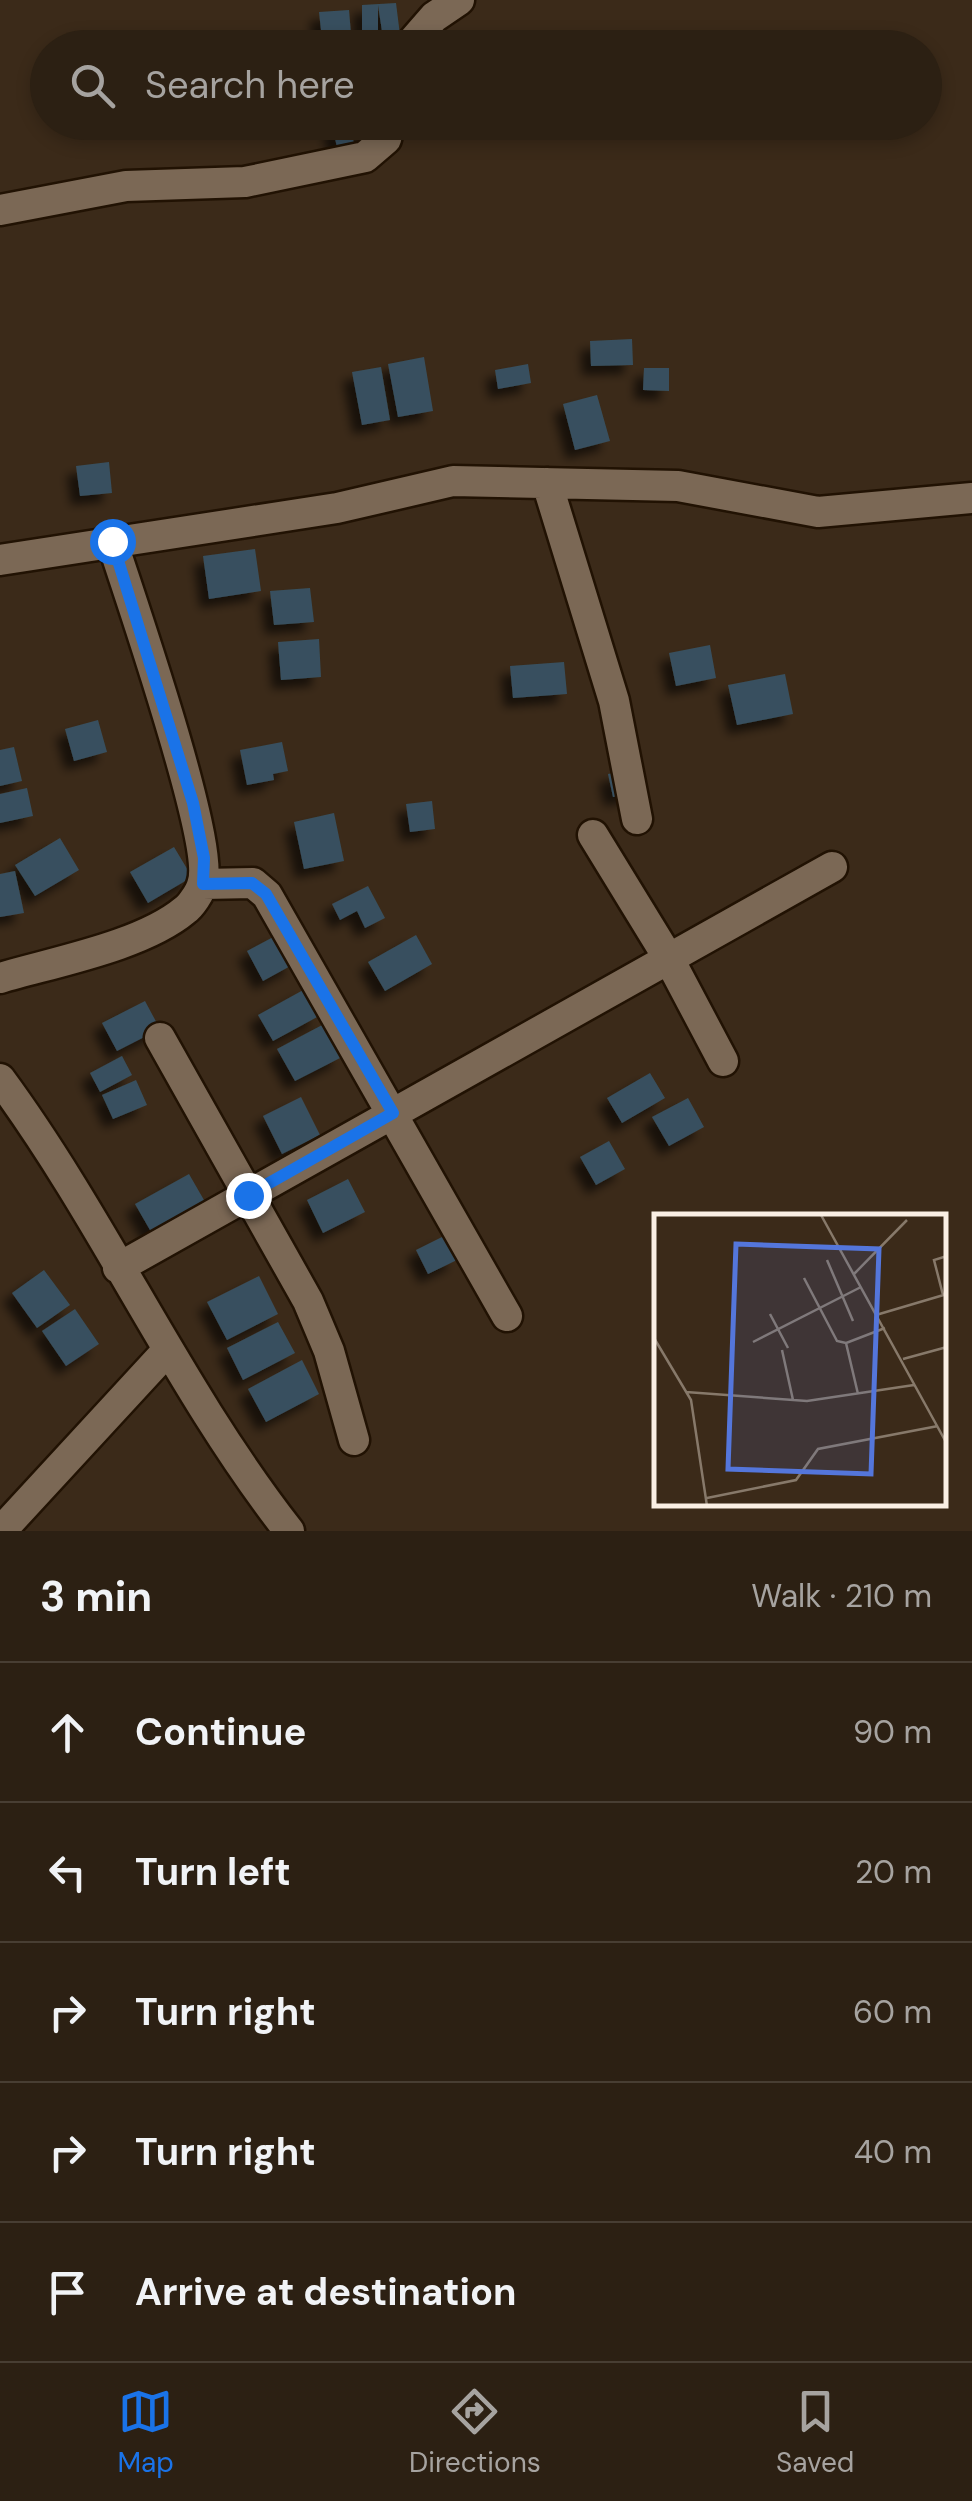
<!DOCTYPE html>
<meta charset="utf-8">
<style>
:root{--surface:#2c2013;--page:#34281c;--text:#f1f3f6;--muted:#a6a3a0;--line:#483e33;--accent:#1a73e8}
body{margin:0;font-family:"DM Sans",sans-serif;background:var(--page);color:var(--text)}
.stop{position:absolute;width:30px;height:30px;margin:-22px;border:8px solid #1a73e8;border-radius:50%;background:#fff}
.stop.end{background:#1a73e8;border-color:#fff;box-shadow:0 2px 10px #0008}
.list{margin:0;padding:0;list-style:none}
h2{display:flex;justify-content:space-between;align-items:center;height:130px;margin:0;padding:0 40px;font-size:42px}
h2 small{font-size:32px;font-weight:400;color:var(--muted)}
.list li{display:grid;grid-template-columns:65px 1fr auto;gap:30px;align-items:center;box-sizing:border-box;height:140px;padding:0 40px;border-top:2px solid var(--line)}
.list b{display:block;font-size:38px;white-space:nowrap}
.list em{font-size:32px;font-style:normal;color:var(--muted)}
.icon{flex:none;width:55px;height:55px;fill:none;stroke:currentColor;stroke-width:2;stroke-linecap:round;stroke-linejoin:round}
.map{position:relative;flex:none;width:972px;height:1531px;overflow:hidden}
.search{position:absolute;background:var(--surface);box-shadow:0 5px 15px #0003;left:30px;right:30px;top:30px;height:110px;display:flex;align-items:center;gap:25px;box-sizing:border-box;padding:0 35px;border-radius:55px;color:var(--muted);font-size:38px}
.sheet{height:830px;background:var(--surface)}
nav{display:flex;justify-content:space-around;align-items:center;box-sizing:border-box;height:140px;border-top:2px solid var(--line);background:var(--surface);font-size:28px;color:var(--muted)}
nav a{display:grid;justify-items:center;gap:5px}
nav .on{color:var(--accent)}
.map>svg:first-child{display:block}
</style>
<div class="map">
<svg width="972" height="1531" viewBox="0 0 972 1531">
<defs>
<filter id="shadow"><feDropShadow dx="-9" dy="9" stdDeviation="5" flood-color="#0009"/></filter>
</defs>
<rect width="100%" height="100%" fill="#3b2a19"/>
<!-- building -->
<path fill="#38505e" filter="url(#shadow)" d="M396,3L400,35L383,38L378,5V43H362V5Z
M349,10L352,46L323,48L319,12Z
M348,122L354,143L337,147L332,126Z
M356,122H369L371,134L359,137Z
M632,339L633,365L591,366L590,341Z
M424,357L433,411L398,417L388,364Z
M528,364L531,383L498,389L495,370Z
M381,367L390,420L362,425L352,372Z
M644,368H669V391L643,390Z
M597,395L610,441L575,450L563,404Z
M109,462L112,493L80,496L76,466Z
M255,549L261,591L209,599L203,556Z
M310,588L314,622L274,625L270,591Z
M319,639L321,677L281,680L278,642Z
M710,645L716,678L676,686L669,653Z
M564,662L567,694L513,698L510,666Z
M785,674L793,714L737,725L728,685Z
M98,720L107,752L74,761L65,729Z
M282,742L288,771L273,774L274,780L247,785L240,750Z
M14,747L22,781L0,786V750Z
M643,767L647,791L613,797L608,774Z
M27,788L33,816L0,823V794Z
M432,801L435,829L410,832L406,804Z
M334,813L344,861L304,869L294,822Z
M60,838L79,870L35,896L15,865Z
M174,847L192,877L148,903L130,872Z
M15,871L24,913L0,917V874Z
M368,886L385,918L365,928L357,911L340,920L332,904Z
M277,935L294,964L263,981L247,951Z
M416,935L432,964L385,991L368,962Z
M305,989L319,1016L273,1041L258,1015Z
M145,1001L160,1029L117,1051L102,1023Z
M324,1024L342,1057L295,1081L277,1049Z
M122,1056L132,1075L100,1092L90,1073Z
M650,1073L665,1098L622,1123L607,1098Z
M136,1080L147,1105L113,1119L102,1095Z
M301,1097L320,1135L282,1154L263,1116Z
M688,1098L704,1127L669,1146L652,1117Z
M609,1141L625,1169L596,1185L580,1157Z
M189,1174L208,1207L154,1237L135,1204Z
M348,1179L365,1212L323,1233L307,1200Z
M444,1236L457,1260L428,1274L416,1250Z
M44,1270L70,1305L37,1328L12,1293Z
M259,1276L278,1314L227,1340L207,1302Z
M75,1309L99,1344L66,1366L42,1331Z
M278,1322L295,1353L243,1380L227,1348Z
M302,1360L319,1394L266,1422L248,1389Z"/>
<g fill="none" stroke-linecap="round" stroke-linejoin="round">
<!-- street casing -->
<g stroke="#211203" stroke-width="35">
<path id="street" d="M407,48L434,17L459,0
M0,210L126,186L245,182L365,157L386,139L390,122
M547,483L614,701L637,819
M0,560L337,508L453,481L678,486L818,512L972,498
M593,835L669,959L723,1061
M203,884L253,883L267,895L507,1316
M0,978C54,962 142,946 185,910C191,906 200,892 202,885C217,846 129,595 112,541
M160,1038L308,1301L329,1351L354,1440
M0,1079C106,1223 178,1389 289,1531
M118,1268L832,867
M1,1531L166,1352"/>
</g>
<!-- street -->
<use href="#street" stroke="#7b6855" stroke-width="30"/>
</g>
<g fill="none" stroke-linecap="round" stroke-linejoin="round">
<!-- route -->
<path stroke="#1a73e8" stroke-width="12" d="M112,541L193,803L204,858L203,884L252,883L266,894L393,1113L248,1195"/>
</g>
<!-- overview -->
<g transform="translate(654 1214)">
<rect width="292" height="292" fill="#3b2a19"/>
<path fill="none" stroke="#87796a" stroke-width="2.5" d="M167,1L293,230M173,46L199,107M200,60L253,6M150,64L183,127L192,129M289,81L280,46L293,42M116,100L134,134M222,101L293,80M0,124L37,186L53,292M99,128L207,73M128,136L139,186M249,145L293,133M32,178L153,187L260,171M204,180L192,129L231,114M53,284L142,266L164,235L284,212"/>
<path fill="#5476db" fill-opacity="0.15" stroke="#5476db" stroke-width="5" d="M82,30L225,35L217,260L74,255Z"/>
<rect width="292" height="292" fill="none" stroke="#faefe4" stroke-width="5"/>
</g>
</svg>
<div class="stop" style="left:112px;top:541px"></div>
<div class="stop end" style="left:248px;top:1195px"></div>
<div class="search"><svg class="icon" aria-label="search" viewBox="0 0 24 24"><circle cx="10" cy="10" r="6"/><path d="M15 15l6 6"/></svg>Search here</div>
</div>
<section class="sheet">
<h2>3 min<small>Walk · 210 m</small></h2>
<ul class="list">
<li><svg class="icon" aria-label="ahead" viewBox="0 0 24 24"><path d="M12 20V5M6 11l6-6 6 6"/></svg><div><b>Continue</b></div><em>90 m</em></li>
<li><svg class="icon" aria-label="left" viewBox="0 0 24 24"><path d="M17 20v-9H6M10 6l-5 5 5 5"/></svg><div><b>Turn left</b></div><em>20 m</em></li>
<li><svg class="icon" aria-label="right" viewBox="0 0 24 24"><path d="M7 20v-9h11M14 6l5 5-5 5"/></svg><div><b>Turn right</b></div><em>60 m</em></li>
<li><svg class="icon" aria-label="right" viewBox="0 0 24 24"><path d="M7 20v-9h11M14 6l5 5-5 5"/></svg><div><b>Turn right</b></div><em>40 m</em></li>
<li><svg class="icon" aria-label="arrive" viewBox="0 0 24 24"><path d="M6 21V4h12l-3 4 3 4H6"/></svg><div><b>Arrive at destination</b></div></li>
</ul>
</section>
<nav>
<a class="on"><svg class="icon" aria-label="map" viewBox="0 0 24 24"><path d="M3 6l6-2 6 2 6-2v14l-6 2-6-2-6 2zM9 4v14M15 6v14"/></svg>Map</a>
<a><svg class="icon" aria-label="directions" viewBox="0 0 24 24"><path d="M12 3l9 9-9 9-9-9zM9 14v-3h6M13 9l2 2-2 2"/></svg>Directions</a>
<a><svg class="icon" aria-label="saved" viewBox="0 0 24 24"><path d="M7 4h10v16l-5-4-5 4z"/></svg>Saved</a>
</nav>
